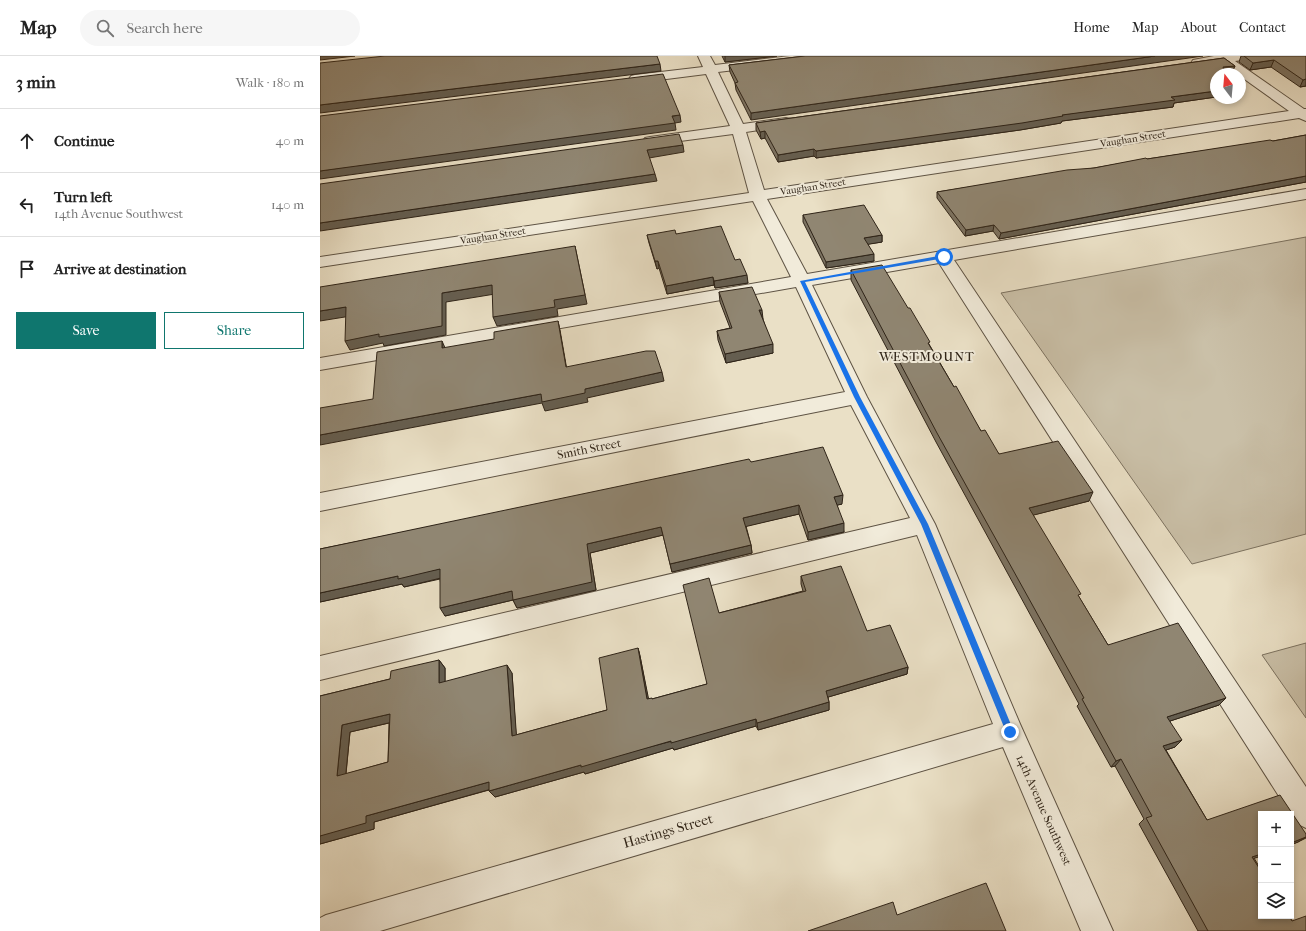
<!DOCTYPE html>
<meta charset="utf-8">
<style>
:root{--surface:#fff;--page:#f6f6f6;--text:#222;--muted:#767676;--line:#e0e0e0;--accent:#0f766e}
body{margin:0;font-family:"IM FELL French Canon",serif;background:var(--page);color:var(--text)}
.controls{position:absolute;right:12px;bottom:12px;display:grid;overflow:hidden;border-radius:0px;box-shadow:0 2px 6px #0003}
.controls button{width:36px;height:36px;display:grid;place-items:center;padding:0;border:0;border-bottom:1px solid var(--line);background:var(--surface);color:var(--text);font:20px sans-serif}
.compass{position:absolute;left:890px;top:12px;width:36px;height:36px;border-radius:50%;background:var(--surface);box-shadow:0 2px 6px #0003;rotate:344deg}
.stop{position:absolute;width:12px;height:12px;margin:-9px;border:3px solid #1a73e8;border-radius:50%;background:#fff}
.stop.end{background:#1a73e8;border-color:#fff;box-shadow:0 1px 4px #0008}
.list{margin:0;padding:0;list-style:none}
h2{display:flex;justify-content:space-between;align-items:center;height:52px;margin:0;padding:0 16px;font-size:17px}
h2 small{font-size:13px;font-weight:400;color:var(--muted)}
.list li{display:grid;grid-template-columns:26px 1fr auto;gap:12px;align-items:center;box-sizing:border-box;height:64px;padding:0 16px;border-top:1px solid var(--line)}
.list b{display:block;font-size:15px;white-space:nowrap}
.list p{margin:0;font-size:13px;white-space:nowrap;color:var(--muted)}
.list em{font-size:13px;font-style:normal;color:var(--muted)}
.actions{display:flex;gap:8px;padding:12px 16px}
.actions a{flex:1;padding:9px 0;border:1px solid var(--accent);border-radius:0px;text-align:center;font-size:14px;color:var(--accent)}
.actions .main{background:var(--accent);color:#fff}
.icon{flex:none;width:22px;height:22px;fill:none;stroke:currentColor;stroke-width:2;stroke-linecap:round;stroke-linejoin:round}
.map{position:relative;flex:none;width:986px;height:875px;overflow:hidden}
header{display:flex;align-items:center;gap:24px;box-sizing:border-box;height:56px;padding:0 20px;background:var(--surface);border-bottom:1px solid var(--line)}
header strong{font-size:19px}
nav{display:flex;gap:22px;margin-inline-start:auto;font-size:14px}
.search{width:280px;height:36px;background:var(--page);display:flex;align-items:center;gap:10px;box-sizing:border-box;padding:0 14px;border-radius:22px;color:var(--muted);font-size:15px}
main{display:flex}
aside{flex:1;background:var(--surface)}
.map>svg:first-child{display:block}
</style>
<header>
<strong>Map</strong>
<div class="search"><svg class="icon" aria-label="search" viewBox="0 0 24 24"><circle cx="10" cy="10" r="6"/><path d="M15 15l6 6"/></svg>Search here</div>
<nav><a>Home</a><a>Map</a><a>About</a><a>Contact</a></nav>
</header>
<main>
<aside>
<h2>3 min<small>Walk · 180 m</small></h2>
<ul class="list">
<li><svg class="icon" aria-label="ahead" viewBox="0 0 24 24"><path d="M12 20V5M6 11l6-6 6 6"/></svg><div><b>Continue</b></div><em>40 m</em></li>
<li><svg class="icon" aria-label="left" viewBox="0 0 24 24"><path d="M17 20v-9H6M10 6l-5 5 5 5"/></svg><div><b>Turn left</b><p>14th Avenue Southwest</p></div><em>140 m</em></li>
<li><svg class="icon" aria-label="arrive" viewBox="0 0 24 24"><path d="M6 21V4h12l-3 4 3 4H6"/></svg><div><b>Arrive at destination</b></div></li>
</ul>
<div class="actions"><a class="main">Save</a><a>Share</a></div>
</aside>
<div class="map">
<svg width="986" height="875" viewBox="0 0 986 875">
<rect width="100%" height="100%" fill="#eae0c6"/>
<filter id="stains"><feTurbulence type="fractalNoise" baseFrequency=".005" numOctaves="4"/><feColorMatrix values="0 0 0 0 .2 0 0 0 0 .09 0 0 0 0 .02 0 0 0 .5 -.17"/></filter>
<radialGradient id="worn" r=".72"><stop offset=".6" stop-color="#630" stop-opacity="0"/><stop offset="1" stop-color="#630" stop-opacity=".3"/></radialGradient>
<!-- green -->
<path fill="#cac0a8" stroke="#7c7260" d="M986,181V478L872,508L681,237Z
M986,587V662L942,599Z"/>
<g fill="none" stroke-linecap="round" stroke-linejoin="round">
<!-- minor casing -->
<g stroke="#5e5344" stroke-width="2">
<path id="minor" d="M378,0H390L395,9L470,0H505L503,3L499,4L398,16L423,68L466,62L471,63L473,66L471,69L466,70L426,76L444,134L969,55L920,20V18H917L902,7L877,11L873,10L871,7L873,4L894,0H932L930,3L915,5L984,53H986V65L979,62L447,143L487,218L986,133V143L634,204L986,731V772L976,767L619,207L492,229L547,341L615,468L700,668L793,875H761L683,691L60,875H0V862L6,859L673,668L597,479L0,624V600L590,462L531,349L0,455V437L525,336L476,231L0,314V302L471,221L433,145L0,211V201L429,137L413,78L330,89L325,88L323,85L325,82L330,81L410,70L386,18L315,27L311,26L309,23L311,20L315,19L383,11Z"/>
</g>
<!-- minor -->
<use href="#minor" fill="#f1ebda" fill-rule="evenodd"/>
</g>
<!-- wall -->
<path fill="#7c7362" stroke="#2f2418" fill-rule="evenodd" d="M402,0H457L405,6Z
M485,0L431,64L416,34L415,27L410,16L409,9Z
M921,0H986V30L980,31L951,11L930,14L919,6Z
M904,2L915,10L912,16L905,17V18H896V41L854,47L853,51L742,65L741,67L700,74L577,91L496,102L494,100L458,106L445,82L441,83L436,74V67Z
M986,79V126L679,183L673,175L645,180L617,142V136L774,112L827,103L953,85Z
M483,159L562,179V186L548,188L554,205L506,212L483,166Z
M356,178L415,204L428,227L395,232L394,229L347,238L339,212L337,213L329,187L327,179Z
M531,214L588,252L634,331L661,375L679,398L769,445L713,459L759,541L788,589L906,642L899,649L850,665L855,691L846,694L887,764L986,778V782L978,786L934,802L972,865L986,875H878L819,768L824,763L795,710L791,711L757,650L759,648L616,386L531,224Z
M399,236L443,263L453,297L406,307L398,284L397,275L410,272L400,246Z
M431,406L522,448L517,449L524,476L488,484L479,458L426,470L431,489L432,497L352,516L343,479L270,497L276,534L197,552L193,544L125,560L120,523L84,531L82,528L0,546V493Z
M481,520L547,575L588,611L587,618L508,641L509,646V654L438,674L436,670L354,694L353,692L265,718L264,716L175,741L169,735V734L54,766V773L0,788V640L70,623L119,604L125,612V626L192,617L196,679L287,654L318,592L320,600L328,643H332L387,628L399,557L483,535L481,528ZM69,667L68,706L26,718L30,676Z"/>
<!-- shaded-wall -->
<path fill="#655e50" stroke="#2f2418" d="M0,0H35L0,4Z
M405,0H457L405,6Z
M835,0H883L431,64V57Z
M954,4L951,11L930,14L933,7Z
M340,8L341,15L0,57V49Z
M915,10L912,16L901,18L903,11Z
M986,23V30L980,31L983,24Z
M896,35V41L854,47L853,51L742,65L741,67L700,74L496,102V95L742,59L851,41Z
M360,59L361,66L355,67L356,74L0,123V115Z
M445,75V82L441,83L440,76Z
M363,89L364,96L329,102L327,94Z
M494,93V100L458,106V99Z
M335,118L337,125L0,175V167Z
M986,120V126L679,183L681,177Z
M674,169L673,175L645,180L646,174Z
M562,179V186L544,189V182Z
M255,190L267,248L237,253L238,260L177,270L173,261L234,244Z
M554,198V205L506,212V206Z
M335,205H338L339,212L337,213Z
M427,219L428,227L395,232L394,225Z
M393,221L394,229L347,238L346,230Z
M172,229L175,238L126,246V279L64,290L63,287L30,294L25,285L122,237Z
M26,251L31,260L0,265V255Z
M439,254H442L443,263Z
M238,265L240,274L248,320L246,311Z
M122,285L126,294L122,292Z
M453,288V297L406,307L405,298Z
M342,316L344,325L267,342L268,346L225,355L222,347L0,389V379L221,338L265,333Z
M773,436L769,445L706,461L709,452Z
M523,439L522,448L514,450V441Z
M479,449V458L424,471L423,462Z
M524,467V476L488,484V476Z
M341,471L343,479L270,497L276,534L197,552L193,544L267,488Z
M431,489L432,497L352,516L350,508Z
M120,513L125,521L84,531L82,528L0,546V537L78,520Z
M192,535L197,543L125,560L120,552Z
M318,592L320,600L330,650L327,643Z
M119,604L125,612V635L119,627Z
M187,609L192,617L197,687L192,680Z
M588,611L587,618L505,642L506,635Z
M906,642L899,649L841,668L847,661Z
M509,646V654L438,674L437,667Z
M70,658L77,665L30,676L25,726L17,720L22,669Z
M436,663V670L354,694L353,692L265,718L264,716L175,741L169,735L261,709Z
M862,684L855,691L837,697L843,690Z
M801,703L795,710L791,711L796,705Z
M169,726L175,732L54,766V773L0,788V780L46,760Z
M986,781L978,786L971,789V787Z
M941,798V800L924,806L932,801Z"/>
<!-- building -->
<path fill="#908672" stroke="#2f2418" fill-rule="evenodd" d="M65,0H337L340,8L0,49V7Z
M485,0H835L431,57L415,27L418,26L409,9Z
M924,0H986V23L983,24L954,4L933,7Z
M904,2L915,10L903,11L905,18H896V35L851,41L855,44L742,59L743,60L702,67L578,84L496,95L494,93L458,99L445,75L440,76L436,67Z
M343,18L360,59L352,60L355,67L0,115V60Z
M359,78L363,89L327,94L335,118L0,167V128Z
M986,79V120L681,177L674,169L646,174L617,136L747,114L774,112L826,102L827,103L950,84L953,85Z
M544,149L562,179L544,182L554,198L506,206L483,159Z
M401,170L415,204L420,203L427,219L394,225L393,221L346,230L338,205H335L327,179L355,174L356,178Z
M255,190L265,239L234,244L235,251L173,261L172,229L122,237V270L59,281V278L25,285L26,251L0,255V231Z
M562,209L588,252H590L610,286L608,287L634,331L636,330L661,375L665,374L679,398L738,385L773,436L709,452L761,538L758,539L788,589L858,567L906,642L847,661L862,684L843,690L887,764L960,739L986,778V781L971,787V758H941V798L932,801L941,815V860H969L972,865L986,860V875H888L826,762L832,760L801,703L796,705L762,643L764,642L617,377L531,214Z
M432,231L442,254H439L453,288L405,298L397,275L412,272L399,236Z
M238,265L246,311L326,295H335L342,316L265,333V337L222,346L221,338L0,379V352L53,343L57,296L122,285V292L174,283V276Z
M503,391L523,439L514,441L524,467L488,476L479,449L423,462L431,489L350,508L341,471L267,488L272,526L193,544L192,535L120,552V513L78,523V520L0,537V493L429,403L431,406Z
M521,510L547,575L570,569L588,611L506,635L509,646L437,667L436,663L351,687V685L261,711V709L169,735V726L46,760V767L0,780V640L70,623L71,615L119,604V627L187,609L192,680L287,654L279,602L318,592L327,643L332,642V643L387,628L363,529L389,522L399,557L486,535L481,520ZM70,658L68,706L17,720L22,669Z
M666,827L686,875H488L573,846L577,859Z"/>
<!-- route -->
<path fill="#1a73e8" d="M624,199L625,202L485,226L540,341L608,468L694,676L690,680L686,676L601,468L534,341L480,225Z"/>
<g text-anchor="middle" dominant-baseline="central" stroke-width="4" stroke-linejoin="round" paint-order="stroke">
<!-- far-street labels -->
<g font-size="10" fill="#2f2418" stroke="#f1ebda">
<text transform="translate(813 83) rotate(-9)">Vaughan Street</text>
<text transform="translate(493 131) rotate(-9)">Vaughan Street</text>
<text transform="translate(173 180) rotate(-9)">Vaughan Street</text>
</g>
<!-- street labels -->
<g font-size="12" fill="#2f2418" stroke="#f1ebda">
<text transform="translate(269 393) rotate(-11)">Smith Street</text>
<text transform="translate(724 754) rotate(66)">14th Avenue Southwest</text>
</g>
<!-- neighbourhood labels -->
<g font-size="13" letter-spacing="1" fill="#2f2418" stroke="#f1ebda">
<text x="607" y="300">WESTMOUNT</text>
</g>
<!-- near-street labels -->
<g font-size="14" fill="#2f2418" stroke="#f1ebda">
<text transform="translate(348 775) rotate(-16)">Hastings Street</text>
</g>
</g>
<rect width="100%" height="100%" filter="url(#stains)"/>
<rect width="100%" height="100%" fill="url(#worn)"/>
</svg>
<div class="controls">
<button>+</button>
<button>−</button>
<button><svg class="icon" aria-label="layers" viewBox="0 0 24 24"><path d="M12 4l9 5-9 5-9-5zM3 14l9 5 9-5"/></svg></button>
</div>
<svg class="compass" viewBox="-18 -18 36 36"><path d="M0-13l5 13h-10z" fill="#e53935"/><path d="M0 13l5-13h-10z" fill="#767676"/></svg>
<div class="stop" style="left:624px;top:201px"></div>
<div class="stop end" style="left:690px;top:676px"></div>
</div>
</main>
